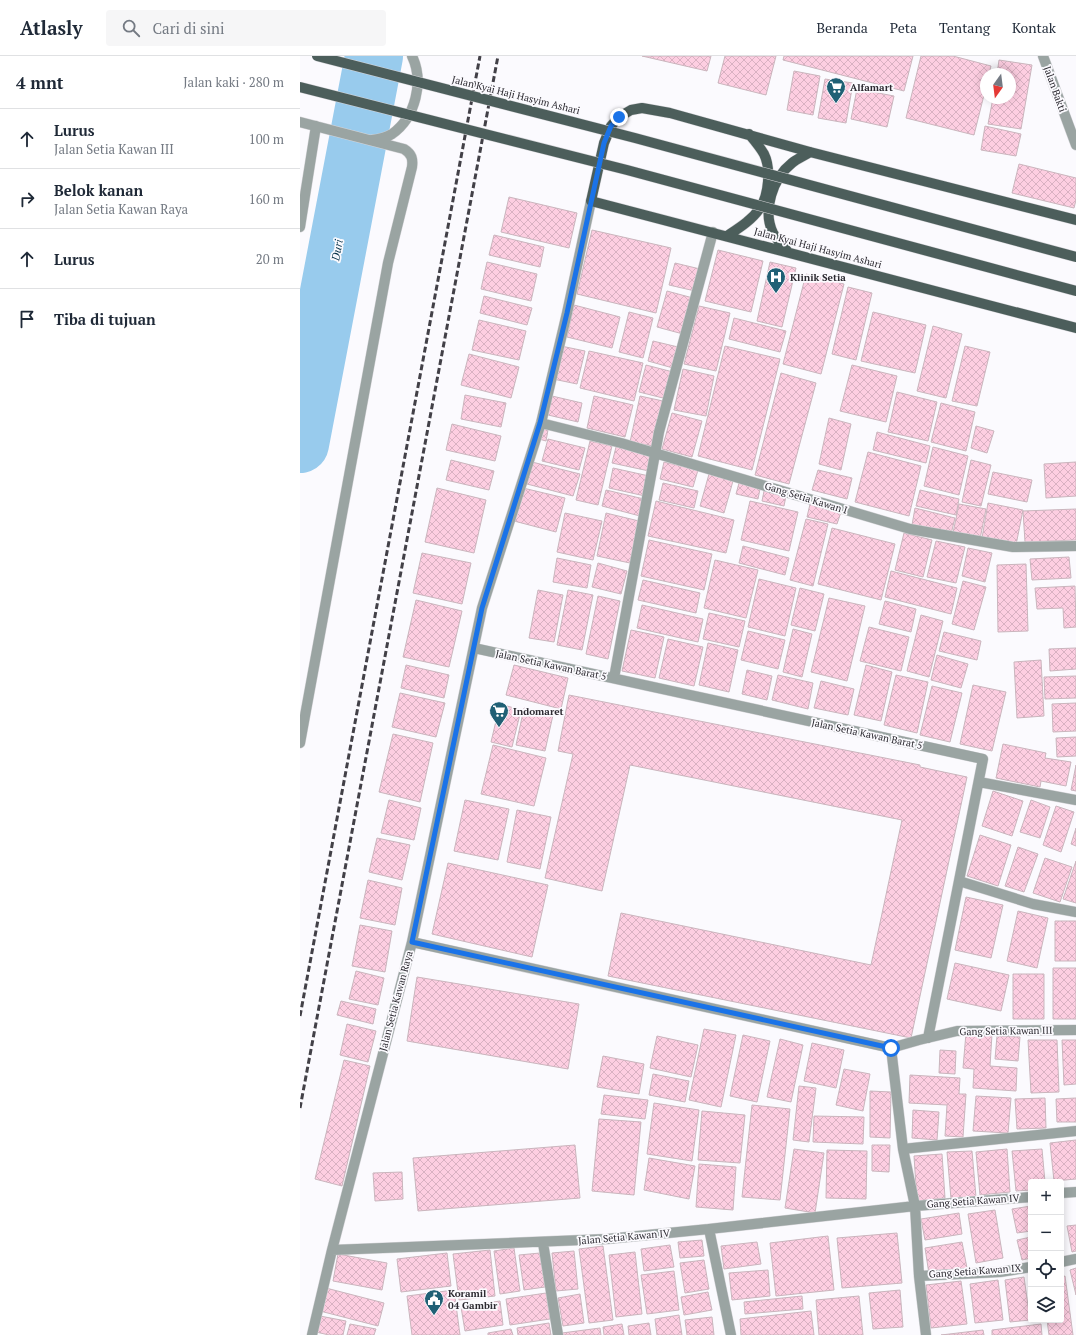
<!DOCTYPE html>
<html lang="id">
<meta charset="utf-8">
<style>
:root{--surface:#fff;--page:#f6f6f7;--text:#1f2937;--muted:#747a83;--line:#e0e1e3}
body{margin:0;font-family:"PT Serif",serif;background:var(--page);color:var(--text)}
.controls{position:absolute;right:12px;bottom:12px;display:grid;overflow:hidden;border-radius:4px;box-shadow:0 2px 10px #0003}
.controls button{width:36px;height:36px;display:grid;place-items:center;padding:0;border:0;border-bottom:1px solid var(--line);background:var(--surface);color:var(--text);font:20px sans-serif}
.compass{position:absolute;left:680px;top:12px;width:36px;height:36px;border-radius:50%;background:var(--surface);box-shadow:0 2px 10px #0003;rotate:194deg}
.stop{position:absolute;width:12px;height:12px;margin:-9px;border:3px solid #1a73e8;border-radius:50%;background:#fff}
.stop.end{background:#1a73e8;border-color:#fff;box-shadow:0 1px 4px #0008}
.list{margin:0;padding:0;list-style:none}
h2{display:flex;justify-content:space-between;align-items:center;height:52px;margin:0;padding:0 16px;font-size:17px}
h2 small{font-size:13px;font-weight:400;color:var(--muted)}
.list li{display:grid;grid-template-columns:26px 1fr auto;gap:12px;align-items:center;box-sizing:border-box;height:60px;padding:0 16px;border-top:1px solid var(--line)}
.list b{display:block;font-size:15px;white-space:nowrap}
.list p{margin:0;font-size:13px;white-space:nowrap;color:var(--muted)}
.list em{font-size:13px;font-style:normal;color:var(--muted)}
.icon{flex:none;width:22px;height:22px;fill:none;stroke:currentColor;stroke-width:2;stroke-linecap:round;stroke-linejoin:round}
.map{position:relative;flex:none;width:776px;height:1279px;overflow:hidden}
header{display:flex;align-items:center;gap:24px;box-sizing:border-box;height:56px;padding:0 20px;background:var(--surface);border-bottom:1px solid var(--line)}
header strong{font-size:19px}
nav{display:flex;gap:22px;margin-inline-start:auto;font-size:14px}
.search{width:280px;height:36px;background:var(--page);display:flex;align-items:center;gap:10px;box-sizing:border-box;padding:0 14px;border-radius:4px;color:var(--muted);font-size:15px}
main{display:flex}
aside{flex:1;background:var(--surface)}
.map>svg:first-child{display:block}
</style>
<header>
<strong>Atlasly</strong>
<div class="search"><svg class="icon" aria-label="search" viewBox="0 0 24 24"><circle cx="10" cy="10" r="6"/><path d="M15 15l6 6"/></svg>Cari di sini</div>
<nav><a>Beranda</a><a>Peta</a><a>Tentang</a><a>Kontak</a></nav>
</header>
<main>
<aside>
<h2>4 mnt<small>Jalan kaki · 280 m</small></h2>
<ul class="list">
<li><svg class="icon" aria-label="ahead" viewBox="0 0 24 24"><path d="M12 20V5M6 11l6-6 6 6"/></svg><div><b>Lurus</b><p>Jalan Setia Kawan III</p></div><em>100 m</em></li>
<li><svg class="icon" aria-label="right" viewBox="0 0 24 24"><path d="M7 20v-9h11M14 6l5 5-5 5"/></svg><div><b>Belok kanan</b><p>Jalan Setia Kawan Raya</p></div><em>160 m</em></li>
<li><svg class="icon" aria-label="ahead" viewBox="0 0 24 24"><path d="M12 20V5M6 11l6-6 6 6"/></svg><div><b>Lurus</b></div><em>20 m</em></li>
<li><svg class="icon" aria-label="arrive" viewBox="0 0 24 24"><path d="M6 21V4h12l-3 4 3 4H6"/></svg><div><b>Tiba di tujuan</b></div></li>
</ul>
</aside>
<div class="map">
<svg width="776" height="1279" viewBox="0 0 776 1279">
<defs>
<pattern id="building-cross-hatch" width="8" height="8" patternUnits="userSpaceOnUse"><rect width="8" height="8" fill="#fdcee1"/><path d="M0 0l8 8M0 8l8-8" fill="none" stroke="#d9b1c2"/></pattern>
</defs>
<rect width="100%" height="100%" fill="#fbfafe"/>
<g fill="none" stroke-linecap="round" stroke-linejoin="round">
<!-- river -->
<path stroke="#98cbed" stroke-width="58" d="M0,388L74,0"/>
</g>
<!-- building -->
<path fill="url(#building-cross-hatch)" stroke="#cab5bd" d="M342,0H411L407,15Z
M425,0H476L466,39L418,27Z
M484,0H613L604,35L483,4Z
M621,0H653L691,10L689,18H686V31L674,79L606,62Z
M699,4L732,9L721,73L688,68L693,42H710V18H697Z
M494,15L520,20L513,59L487,54Z
M525,23L553,27L546,67L518,62Z
M557,33L594,40L587,71L551,63Z
M685,70L721,78L716,100L681,94Z
M719,108L776,122V144L774,152L712,137Z
M209,141L277,157L269,192L201,176Z
M292,174L371,192L356,257L277,238Z
M194,179L244,191L240,211L189,199Z
M418,194L463,205L451,256L405,245Z
M187,206L237,218L231,245L181,233Z
M470,206L496,212L482,271L457,265Z
M375,207L400,213L395,235L369,229Z
M506,218L544,228L521,318L483,308Z
M548,231L572,237L556,304L532,298Z
M367,235L393,242L383,278L357,271Z
M184,240L232,252L227,269L180,257Z
M274,249L320,261L312,292L267,281Z
M399,250L430,257L416,315L384,308Z
M329,256L353,262L343,302L319,296Z
M573,256L626,269L615,317L561,305Z
M434,262L486,275L480,296L429,283Z
M179,264L226,275L219,304L172,294Z
M633,270L662,278L646,342L617,335Z
M353,285L378,291L373,312L348,305Z
M261,290L285,295L277,328L253,323Z
M425,290L480,303L452,414L398,400Z
M665,290L690,296L677,350L652,345Z
M289,295L343,307L334,345L280,332Z
M169,298L219,311L211,342L161,329Z
M346,309L373,316L367,343L339,336Z
M552,309L597,320L586,366L540,355Z
M383,313L414,320L406,360L374,354Z
M481,317L516,327L489,428L455,419Z
M597,336L637,346L628,385L588,376Z
M165,339L206,347L201,371L161,363Z
M252,340L282,347L278,366L248,359Z
M294,340L333,349L325,381L287,372Z
M340,340L363,345L353,390L330,386Z
M641,347L675,356L666,395L631,386Z
M372,357L402,365L392,401L362,393Z
M529,362L551,368L541,414L519,408Z
M152,368L201,380L195,405L146,394Z
M676,370L694,375L687,397L671,392Z
M241,373L248,374L246,385L239,383Z
M577,376L630,390L626,407L573,394Z
M248,383L285,392L279,414L242,405Z
M290,385L312,390L298,449L276,444Z
M316,391L352,398L349,415L312,407Z
M633,391L668,400L659,439L624,430Z
M568,396L621,410L609,460L555,446Z
M151,404L194,415L189,434L146,424Z
M671,404L691,409L681,450L662,446Z
M232,406L280,418L273,440L227,428Z
M364,406L398,414L393,431L360,423Z
M776,406V440L746,442L744,408Z
M313,412L349,420L345,440L309,432Z
M518,414L552,422L547,443L512,434Z
M693,416L732,424L727,446L688,438Z
M409,418L433,425L424,457L400,450Z
M363,427L398,435L394,452L359,444Z
M439,427L460,433L458,443L436,438Z
M137,432L186,444L174,497L125,486Z
M223,432L265,442L256,476L214,465Z
M306,434L344,443L340,460L302,450Z
M620,434L659,443L656,459L616,450Z
M464,435L486,440L484,450L462,445Z
M356,445L434,464L426,497L348,480Z
M450,445L498,456L489,495L441,484Z
M688,447L723,454L716,489L682,482Z
M510,448L541,456L537,468L507,461Z
M659,448L686,453L680,483L653,477Z
M615,452L655,462L651,478L612,469Z
M776,453V484L725,486L723,455Z
M265,457L302,465L293,504L257,496Z
M306,457L339,465L330,507L297,500Z
M506,463L528,468L513,530L490,524Z
M532,472L595,488L581,544L518,528Z
M604,477L632,484L623,521L595,514Z
M349,484L412,498L404,534L341,520Z
M636,485L665,491L656,527L627,521Z
M443,490L489,502L485,519L439,507Z
M668,492L692,497L685,526L662,520Z
M122,497L171,507L162,548L113,537Z
M769,501L771,522L732,524L730,503Z
M257,502L291,509L287,532L253,526Z
M415,504L458,514L446,562L404,552Z
M298,507L327,515L321,538L292,531Z
M726,508L728,575L698,576L697,509Z
M591,515L657,532L651,558L585,541Z
M459,523L496,532L485,580L448,571Z
M343,524L400,537L396,557L338,544Z
M663,525L686,531L674,574L652,568Z
M775,530L776,571L764,572L763,552L737,553L735,532Z
M500,532L524,538L515,575L491,569Z
M238,534L263,539L254,586L229,582Z
M268,534L293,539L282,594L257,589Z
M298,540L320,545L308,603L286,598Z
M529,542L565,550L547,625L511,616Z
M116,544L162,555L149,611L103,601Z
M585,545L616,553L611,576L579,568Z
M342,549L403,563L398,586L337,572Z
M409,557L445,565L439,591L403,583Z
M621,559L643,565L629,621L607,615Z
M569,571L609,581L601,615L560,605Z
M493,573L512,578L502,621L483,616Z
M331,574L364,581L355,622L322,615Z
M448,575L485,584L478,613L441,604Z
M644,576L681,585L677,604L639,595Z
M368,583L403,591L394,630L359,622Z
M408,587L438,594L429,636L399,629Z
M776,592V613L750,615L749,593Z
M637,599L668,608L661,632L631,624Z
M741,604L744,660L717,662L714,606Z
M106,609L149,619L144,642L101,632Z
M214,609L268,622L261,653L206,639Z
M566,609L592,616L581,665L554,659Z
M447,614L472,620L467,644L442,638Z
M478,619L513,627L508,653L472,644Z
M596,619L628,626L617,677L584,669Z
M776,620V642L745,643L744,621Z
M521,625L554,633L548,659L514,652Z
M673,629L706,636L692,695L660,688Z
M632,630L662,637L650,686L620,679Z
M100,637L145,647L136,681L92,671Z
M269,639L620,709V711L667,721L611,982L308,920L321,857L571,909L602,764L330,709L302,835L245,822L273,698L258,695Z
M776,647V675L753,676L752,648Z
M200,648L221,654L212,691L191,686Z
M224,652L253,659L245,695L216,689Z
M93,678L133,687L120,746L79,736Z
M776,681V700L757,701L756,682Z
M703,688L746,697L745,702L771,706L766,730L741,725L740,731L696,722Z
M193,689L246,702L234,750L181,738Z
M776,709V735L771,734Z
M693,735L723,745L712,780L682,770Z
M89,744L121,752L114,784L81,777Z
M165,744L209,753L198,804L154,795Z
M731,744L750,751L740,782L720,776Z
M756,750L774,756L761,796L743,789Z
M217,754L251,761L240,813L207,806Z
M776,772V790L771,788Z
M680,779L711,789L698,830L667,820Z
M77,782L110,789L102,824L69,816Z
M718,791L738,798L724,836L705,830Z
M745,802L772,811L760,846L733,837Z
M776,805V847L763,843Z
M148,807L248,829L232,901L132,878Z
M68,824L102,832L95,869L60,862Z
M666,841L703,849L691,902L655,894Z
M718,855L748,862L737,912L707,905Z
M755,865H776V905H755Z
M60,869L92,875L85,916L52,910Z
M655,907L709,919L701,955L647,943Z
M753,912H776V963H753Z
M56,915L84,922L78,949L49,943Z
M713,918H744V963H713Z
M117,921L279,948L268,1013L107,985Z
M41,945L76,953L73,968L37,959Z
M47,968L76,975L68,1006L40,999Z
M404,973L436,979L421,1051L389,1044Z
M666,977L692,978L690,1010L717,1012L716,1035L673,1032L674,1013L663,1012Z
M443,979L470,985L457,1046L430,1040Z
M357,980L398,989L391,1021L350,1012Z
M697,980L720,981L718,1005L695,1003Z
M480,983L503,989L491,1046L467,1041Z
M728,984H757L759,1036L731,1037Z
M762,984H776V1028L764,1029Z
M512,987L544,994L536,1032L504,1025Z
M640,994L656,995L655,1018L639,1017Z
M303,1000L344,1008L339,1038L297,1031Z
M44,1004L70,1010L42,1130L15,1123Z
M544,1013L570,1018L563,1055L536,1049Z
M353,1018L389,1025L385,1046L349,1039Z
M610,1019L660,1022L659,1038H666L663,1081L645,1080L647,1049L609,1047Z
M499,1030L516,1032L509,1086L493,1084Z
M570,1035L591,1036L590,1082L570,1081Z
M304,1039L348,1044L345,1063L301,1058Z
M676,1040L711,1042L708,1077L673,1075Z
M745,1042L746,1072L717,1073L715,1043Z
M776,1042V1066H757L756,1043Z
M354,1047L399,1054L392,1105L347,1098Z
M452,1049L490,1053L480,1144L442,1141Z
M613,1054L639,1056L637,1084L612,1082Z
M402,1055L445,1059L440,1107L398,1104Z
M514,1060L564,1061L563,1088L513,1086Z
M299,1063L341,1066L334,1139L292,1135Z
M776,1084V1123L754,1125L750,1087Z
M275,1089L280,1142L118,1155L113,1102Z
M572,1089H590L589,1116L572,1115Z
M494,1093L524,1097L515,1157L485,1152Z
M707,1093L710,1136L680,1139L676,1096Z
M742,1093L745,1126H731V1134L716,1135L712,1095Z
M527,1094L567,1095L566,1143L526,1142Z
M672,1095L676,1141L651,1143L647,1096Z
M642,1098L645,1142L617,1145L614,1100Z
M349,1102L395,1110L389,1143L344,1134Z
M399,1108L436,1111L433,1154L396,1151Z
M102,1116L103,1143L75,1145L73,1117Z
M731,1150V1175L717,1177L712,1153Z
M695,1154L703,1202L676,1207L668,1158Z
M659,1157L662,1178L625,1184L621,1163Z
M776,1169V1195L772,1196L767,1170Z
M597,1177L602,1227L542,1232L537,1182Z
M528,1180L534,1234L476,1240L470,1187Z
M731,1181V1202L722,1204L717,1184Z
M402,1184L404,1200L380,1202L378,1186Z
M457,1186L461,1208L424,1213L421,1190Z
M662,1186L667,1212L629,1218L625,1192Z
M370,1189L374,1211L344,1215L341,1193Z
M303,1190L313,1264L289,1267L279,1193Z
M214,1192L220,1235L200,1238L194,1195Z
M190,1194L195,1240L159,1244L153,1198Z
M274,1195L278,1233L256,1235L252,1197Z
M335,1196L342,1258L316,1261L309,1199Z
M147,1197L151,1230L101,1236L97,1203Z
M240,1197L245,1231L224,1234L219,1199Z
M38,1198L87,1207L82,1234L33,1225Z
M404,1204L409,1233L385,1237L380,1207Z
M776,1212V1239L770,1214Z
M468,1214L470,1240L432,1244L429,1217Z
M374,1215L379,1254L347,1258L341,1219Z
M765,1220L773,1279H749L747,1264H761V1221Z
M724,1221L730,1264L710,1266L705,1224Z
M698,1224L703,1264L675,1267L670,1228Z
M661,1225L667,1268L631,1272L626,1229Z
M26,1232L84,1247L78,1270L20,1255Z
M154,1234L160,1279H112L107,1240Z
M600,1234L603,1271L573,1273L569,1237Z
M408,1236L412,1254L384,1259L381,1241Z
M246,1237L250,1263L210,1269L206,1243Z
M280,1238L284,1267L263,1270L258,1242Z
M502,1240L503,1253L445,1258L444,1246Z
M559,1240L563,1279H519L516,1244Z
M200,1245L203,1269L165,1275L161,1251Z
M511,1255L514,1279H441L440,1263Z
M379,1259L382,1279H357L355,1263Z
M20,1260L46,1265L43,1279H29L16,1276Z
M412,1261L414,1279H387L385,1264Z
M249,1267L251,1279H218L217,1272Z
M349,1267L351,1279H329L328,1270Z
M50,1268L76,1273L74,1279H47Z
M322,1268L324,1279H304L303,1271Z
M741,1268L742,1279H692V1274Z
M300,1272L301,1279H263L262,1277Z
M211,1273L213,1279H188V1277Z
M683,1274L684,1279H641Z"/>
<g fill="none" stroke-linecap="round" stroke-linejoin="round">
<!-- minor casing -->
<g stroke="#d6d5d9" stroke-width="11">
<path id="minor" d="M743,0L776,89
M0,66L104,93C112,98 113,103 112,111L88,207L0,687
M72,84C79,83 86,82 92,78C116,61 124,25 112,0
M0,171L16,70
M241,367L321,387L610,473L713,491L776,490
M174,592L683,703L628,982
M314,622L359,376L413,176
M679,726L776,744
M659,825L733,848L776,856
M112,886L591,992L619,984L657,975L776,974
M591,992L603,1093L615,1150L619,1220L626,1279
M603,1093L776,1075
M761,1137L776,1136
M409,1173L431,1279
M243,1187L258,1279
M32,1194L307,1183L409,1173L615,1150L731,1141
M761,1206L776,1203
M619,1220L700,1216L731,1211
M12,1279L32,1194L112,886L182,552L241,367L267,257L291,145"/>
</g>
<!-- major casing -->
<g stroke="#d6d5d9" stroke-width="11">
<path id="major" d="M776,164L510,96L370,57L342,52L331,54L319,61L311,70L304,87L291,145L776,272
M427,180C439,172 452,164 460,152C469,139 471,112 464,98C460,91 454,84 449,78
M488,196C483,190 477,184 473,177C462,154 473,122 492,107C497,103 504,100 510,96"/>
</g>
<!-- minor -->
<use href="#minor" stroke="#9aa4a2" stroke-width="10"/>
<!-- major -->
<use href="#major" stroke="#4c5e5b" stroke-width="10"/>
<!-- rail -->
<path stroke="#424047" stroke-width="3" stroke-dasharray="6 3" stroke-linecap="butt" d="M0,960L180,0
M0,1052L198,0"/>
<!-- major-bridge casing -->
<g stroke="#d6d5d9" stroke-width="11" stroke-linecap="butt">
<path id="major-bridge" d="M17,0L335,82L776,201
M0,31L327,114L776,235"/>
</g>
<!-- major-bridge -->
<use href="#major-bridge" stroke="#4c5e5b" stroke-width="10"/>
</g>
<g fill="none" stroke-linecap="round" stroke-linejoin="round">
<!-- route -->
<path stroke="#1a73e8" stroke-width="5" d="M319,61L311,70L304,87L267,257L240,367L182,552L112,886L591,992"/>
</g>
<!-- icons -->
<defs>
<g id="supermarket-pin" transform="scale(1)"><path d="M0 17L-7.5 6A9.5 9.5 0 1 1 7.5 6Z" fill="#206075" stroke="#fbfafe"/><path d="M-6-5.5h2.5l.6 2H6L4.5 2H-2.5L-4.4-4H-6ZM-1.5 3.2a1.3 1.3 0 1 0 .1 0ZM3 3.2a1.3 1.3 0 1 0 .1 0Z" fill="#fff"/></g>
<g id="hospital-pin" transform="scale(1)"><path d="M0 17L-7.5 6A9.5 9.5 0 1 1 7.5 6Z" fill="#206075" stroke="#fbfafe"/><path d="M-5-5h3v3.5h4V-5h3V5h-3V1.5h-4V5h-3Z" fill="#fff"/></g>
<g id="civic-pin" transform="scale(1)"><path d="M0 17L-7.5 6A9.5 9.5 0 1 1 7.5 6Z" fill="#206075" stroke="#fbfafe"/><path d="M-.6-6.5H3V-4.5H.6V-3L4-1V1h2V6H-6V1h2V-1L-.6-3ZM-1.2 2.5V6h2.4V2.5Z" fill="#fff"/></g>
</defs>
<g fill-rule="evenodd">
<use href="#supermarket-pin" x="536" y="31"/>
<use href="#hospital-pin" x="476" y="221"/>
<use href="#supermarket-pin" x="199" y="655"/>
<use href="#civic-pin" x="134" y="1243"/>
</g>
<g text-anchor="middle" dominant-baseline="central" stroke-width="3.5" stroke-linejoin="round" paint-order="stroke">
<!-- poi labels -->
<g font-size="10" font-weight="bold" fill="#2c2a31" stroke="#fbfafe" text-anchor="start">
<text x="550" y="31">Alfamart</text>
<text x="490" y="221">Klinik Setia</text>
<text x="213" y="655">Indomaret</text>
<text x="148" y="1237">Koramil<tspan x="148" dy="12">04 Gambir</tspan></text>
</g>
<!-- street labels -->
<g font-size="10" fill="#2c2a31" stroke="#fbfafe">
<text transform="translate(755 33) rotate(70)">Jalan Bakti</text>
<text transform="translate(216 39) rotate(14)">Jalan Kyai Haji Hasyim Ashari</text>
<text transform="translate(518 192) rotate(15)">Jalan Kyai Haji Hasyim Ashari</text>
<text transform="translate(506 442) rotate(17)">Gang Setia Kawan I</text>
<text transform="translate(251 609) rotate(12)">Jalan Setia Kawan Barat 5</text>
<text transform="translate(567 678) rotate(12)">Jalan Setia Kawan Barat 5</text>
<text transform="translate(96 945) rotate(-75)">Jalan Setia Kawan Raya</text>
<text transform="translate(706 975) rotate(-1)">Gang Setia Kawan III</text>
<text transform="translate(673 1145) rotate(-4)">Gang Setia Kawan IV</text>
<text transform="translate(324 1181) rotate(-5)">Jalan Setia Kawan IV</text>
<text transform="translate(675 1215) rotate(-4)">Gang Setia Kawan IX</text>
</g>
<!-- water labels -->
<g font-size="11" font-style="italic" fill="#043047" stroke="#fbfafe">
<text transform="translate(37 194) rotate(-79)">Duri</text>
</g>
</g>
</svg>
<div class="controls">
<button>+</button>
<button>−</button>
<button><svg class="icon" aria-label="locate" viewBox="0 0 24 24"><circle cx="12" cy="12" r="6"/><path d="M12 2v4M12 18v4M2 12h4M18 12h4"/></svg></button>
<button><svg class="icon" aria-label="layers" viewBox="0 0 24 24"><path d="M12 4l9 5-9 5-9-5zM3 14l9 5 9-5"/></svg></button>
</div>
<svg class="compass" viewBox="-18 -18 36 36"><path d="M0-13l5 13h-10z" fill="#e53935"/><path d="M0 13l5-13h-10z" fill="#747a83"/></svg>
<div class="stop" style="left:591px;top:992px"></div>
<div class="stop end" style="left:319px;top:61px"></div>
</div>
</main>
